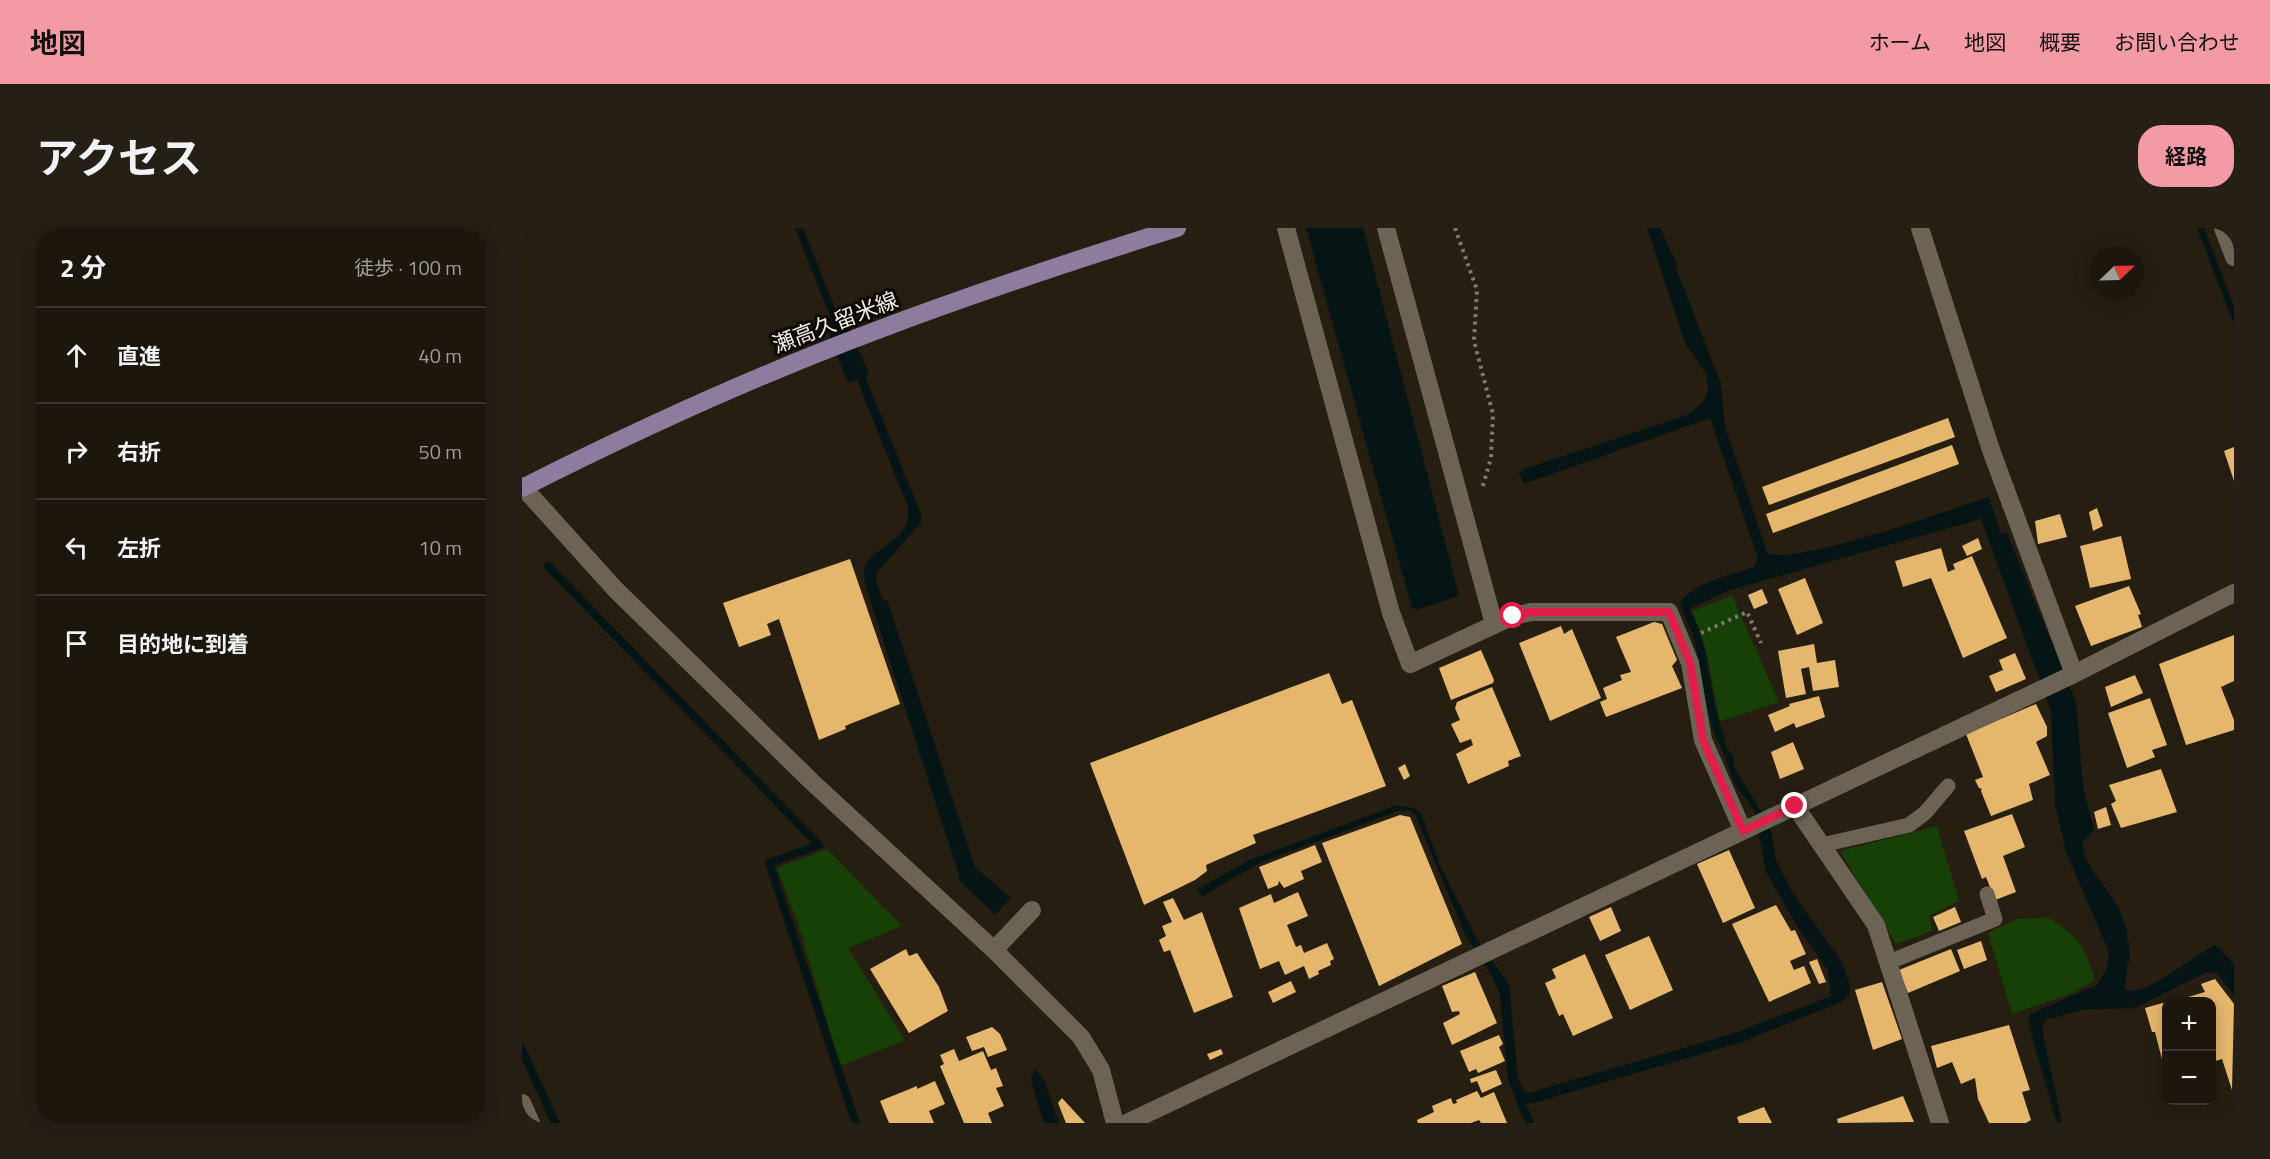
<!DOCTYPE html>
<html lang="ja">
<meta charset="utf-8">
<style>
:root{--surface:#1c160d;--page:#251f16;--text:#f1f3f6;--muted:#a09f9d;--line:#3a352e;--accent:#f49aa5}
body{margin:0;font-family:"Titillium Web","Noto Sans JP",sans-serif;background:var(--page);color:var(--text)}
.controls{position:absolute;right:18px;bottom:18px;display:grid;overflow:hidden;border-radius:12px;box-shadow:0 3px 15px #0003}
.controls button{width:54px;height:54px;display:grid;place-items:center;padding:0;border:0;border-bottom:2px solid var(--line);background:var(--surface);color:var(--text);font:30px sans-serif}
.compass{position:absolute;left:1568px;top:18px;width:54px;height:54px;border-radius:50%;background:var(--surface);box-shadow:0 3px 15px #0003;rotate:67deg}
.stop{position:absolute;width:18px;height:18px;margin:-14px;border:4px solid #e11d48;border-radius:50%;background:#fff}
.stop.end{background:#e11d48;border-color:#fff;box-shadow:0 2px 6px #0008}
.list{margin:0;padding:0;list-style:none}
h2{display:flex;justify-content:space-between;align-items:center;height:78px;margin:0;padding:0 24px;font-size:26px}
h2 small{font-size:20px;font-weight:400;color:var(--muted)}
.list li{display:grid;grid-template-columns:39px 1fr auto;gap:18px;align-items:center;box-sizing:border-box;height:96px;padding:0 24px;border-top:2px solid var(--line)}
.list b{display:block;font-size:22px;white-space:nowrap}
.list em{font-size:20px;font-style:normal;color:var(--muted)}
.icon{flex:none;width:33px;height:33px;fill:none;stroke:currentColor;stroke-width:2;stroke-linecap:round;stroke-linejoin:round}
.map{position:relative;flex:none;width:1712px;height:895px;overflow:hidden;border-radius:24px}
header{display:flex;align-items:center;gap:36px;box-sizing:border-box;height:84px;padding:0 30px;background:var(--accent);color:#111}
header strong{font-size:28px}
nav{display:flex;gap:33px;margin-inline-start:auto;font-size:21px}
.intro{display:flex;align-items:center;justify-content:space-between;box-sizing:border-box;height:144px;padding:0 36px}
h1{margin:0;font-size:42px}
.button{padding:15px 27px;border-radius:24px;background:var(--accent);color:#111;font-size:21px;font-weight:700}
main{display:flex;gap:36px;padding:0 36px}
aside{flex:1;background:var(--surface);border-radius:24px;box-shadow:0 3px 15px #0003}
.map>svg:first-child{display:block}
</style>
<header>
<strong>地図</strong>
<nav><a>ホーム</a><a>地図</a><a>概要</a><a>お問い合わせ</a></nav>
</header>
<div class="intro"><h1>アクセス</h1><a class="button">経路</a></div>
<main>
<aside>
<h2>2 分<small>徒歩 · 100 m</small></h2>
<ul class="list">
<li><svg class="icon" aria-label="ahead" viewBox="0 0 24 24"><path d="M12 20V5M6 11l6-6 6 6"/></svg><div><b>直進</b></div><em>40 m</em></li>
<li><svg class="icon" aria-label="right" viewBox="0 0 24 24"><path d="M7 20v-9h11M14 6l5 5-5 5"/></svg><div><b>右折</b></div><em>50 m</em></li>
<li><svg class="icon" aria-label="left" viewBox="0 0 24 24"><path d="M17 20v-9H6M10 6l-5 5 5 5"/></svg><div><b>左折</b></div><em>10 m</em></li>
<li><svg class="icon" aria-label="arrive" viewBox="0 0 24 24"><path d="M6 21V4h12l-3 4 3 4H6"/></svg><div><b>目的地に到着</b></div></li>
</ul>
</aside>
<div class="map">
<svg width="1712" height="895" viewBox="0 0 1712 895">
<rect width="100%" height="100%" fill="#261e11"/>
<!-- green -->
<path fill="#174006" d="M1210,367L1257,474L1198,493L1183,418L1169,384Z
M1415,598L1437,673L1407,688L1410,703L1374,716L1318,623Z
M305,621L380,698L326,720L383,812L318,838L277,698L255,640Z
M1527,690C1559,711 1561,715 1573,752L1550,765L1490,786L1466,705L1495,691Z"/>
<!-- water -->
<path fill="#051415" d="M273,0H281L315,86L321,85L347,146L343,148L399,286V295L355,344L354,352L361,373L365,372L453,639L489,670L473,687L436,651L437,647L348,372C346,364 341,351 342,343C346,318 391,315 386,279L335,152L326,155L301,91L308,88Z
M784,0H841L937,368L895,382L890,380Z
M1125,0H1138L1155,37L1154,40L1199,156L1203,199L1245,325C1271,339 1432,280 1467,269L1479,306L1485,305L1554,474L1561,558L1572,603L1560,614C1561,639 1585,657 1596,679C1605,696 1607,714 1608,733L1605,735L1603,761C1620,773 1675,724 1694,717L1712,736V768L1696,746L1685,744L1612,780L1559,782L1523,792L1520,801L1540,895H1535L1506,794L1508,786L1575,757L1585,740L1587,724L1544,624L1533,576L1529,483L1459,291L1208,362L1164,382L1159,379L1158,374C1173,354 1209,347 1232,339L1236,330L1188,190L1002,256L997,245L1005,240L1166,187L1182,173L1186,161L1185,147L1164,117Z
M1675,0H1682L1712,79V96Z
M1199,511L1211,529L1212,539L1248,598L1254,632L1270,664L1320,734L1328,758L1327,767L1319,774L1217,815L1015,874L1004,876L994,872L986,852L978,767L970,748L943,706L893,586L887,582L876,583L739,634L681,668L675,662L725,633L875,577L892,580L899,585L917,635L955,712L987,756L996,851L1002,863L1006,865L1213,805L1309,768L1306,742L1277,701L1244,644L1233,584L1213,556L1197,514Z
M0,812L38,895H29L0,832Z
M512,840L521,849L537,895H522L509,852Z"/>
<g fill="none" stroke-linecap="round" stroke-linejoin="round">
<!-- stream -->
<path stroke="#051415" stroke-width="8" d="M26,338L297,617L247,635L334,895
M1164,382C1187,424 1181,468 1199,511
M999,875L1008,895"/>
</g>
<!-- building -->
<path fill="#e5b76d" d="M1426,190L1433,209L1247,277L1240,259Z
M1430,217L1437,236L1251,305L1244,286Z
M1712,219V253L1702,223Z
M1575,280L1581,298L1571,303L1567,284Z
M1538,286L1545,309L1516,316L1513,293Z
M1599,308L1609,351L1568,360L1558,318Z
M1456,310L1460,321L1445,328L1440,318Z
M1419,320L1426,344L1433,341L1431,336L1450,328L1485,410L1441,430L1409,350L1381,359L1373,333Z
M328,331L378,476L323,498L324,501L297,512L257,391L245,396L249,407L217,419L201,375Z
M1283,350L1301,395L1275,407L1256,361Z
M1607,358L1619,386L1616,387L1620,399L1569,418L1553,378Z
M1240,361L1246,375L1232,381L1226,367Z
M1132,394L1140,396L1155,432L1150,438L1160,460L1084,489L1078,474L1085,471L1081,460L1100,452L1098,447L1109,444L1094,409Z
M1039,398L1042,406L1050,401L1079,470L1028,493L997,415Z
M1712,407V453L1699,459L1712,492V502L1664,517L1637,436Z
M1292,416L1295,435L1313,432L1317,459L1291,463L1287,439L1279,441L1284,466L1264,470L1256,423Z
M959,422L972,452L971,455L929,472L917,440Z
M1493,425L1504,451L1474,464L1467,448L1481,442L1477,432Z
M807,445L820,476L830,472L864,558L731,607L734,615L684,637L685,643L673,652L622,677L568,535Z
M1613,447L1621,465L1589,479L1583,459Z
M970,459L999,528L986,533L987,538L946,556L934,526L951,517L949,511L938,515L929,496L938,492L933,480L935,474Z
M1297,468L1303,489L1274,500L1272,495L1253,504L1246,487L1268,478L1267,476Z
M1628,470L1645,517L1630,522L1633,529L1605,540L1586,485Z
M1514,476L1525,499V508L1514,514L1528,547L1507,556L1511,572L1469,588L1459,563L1460,561L1457,560L1453,552L1461,549L1444,506Z
M1271,514L1282,541L1258,551L1249,524Z
M883,536L888,548L882,552L876,540Z
M1639,541L1655,584L1599,600L1589,576L1594,573L1587,557Z
M1584,579L1589,597L1576,601L1572,584Z
M1490,586L1503,619L1481,628L1494,664L1473,672L1464,649L1460,651L1442,603Z
M878,587L888,589L940,716L857,758L800,615Z
M793,617L800,634L779,643L782,651L762,660L757,653L756,657L746,661L737,639Z
M1207,622L1233,680L1201,695L1175,636Z
M776,664L786,688L765,697L774,719L779,717L782,725L805,715L812,731L808,733L809,737L796,743L797,746L787,751L782,738L763,747L757,733L738,741L717,680L749,666L752,675Z
M651,670L662,692L680,684L711,769L672,785L648,722L642,724L637,712L644,708L640,698L650,694L641,674Z
M1254,677L1269,703L1273,702L1284,726L1268,733L1272,742L1282,738L1289,755L1247,774L1210,696Z
M1089,679L1099,703L1078,713L1067,689Z
M1433,679L1439,694L1417,703L1411,689Z
M1127,708L1151,762L1108,782L1083,727Z
M1459,713L1465,732L1442,741L1435,722Z
M384,721L387,728L395,725L417,759L426,783L387,805L348,741Z
M1429,721L1438,743L1386,765L1377,742Z
M1063,726L1091,790L1051,808L1041,786L1037,788L1023,755L1034,750L1030,741Z
M1295,731L1304,754L1297,756L1287,734Z
M953,744L975,795L930,817L921,795L938,786L937,783L930,784L920,758Z
M1693,751L1712,776L1710,862L1700,831L1690,834V774H1649L1683,764L1679,756Z
M769,753L774,764L751,775L746,764Z
M1360,754L1380,811L1351,822L1333,762Z
M1644,774V847L1633,804H1630L1623,780Z
M1487,797L1508,862L1500,864L1509,892L1504,895H1467L1456,871L1453,850L1439,856L1430,834L1415,840L1409,818Z
M470,799L478,806L485,822L466,829L462,819L450,823L444,809Z
M977,807L981,816L977,819L983,833L956,845L954,841L947,844L938,823Z
M432,821L437,833L461,823L469,842L474,840L481,858L474,860L482,878L466,885L470,895H442L418,838L422,836L418,827Z
M699,821L701,826L688,832L685,826Z
M974,842L980,856L960,865L955,853L949,855L948,851Z
M413,853L423,876L407,883L412,895H367L358,873L395,858V861Z
M955,863L959,870L972,864L985,895H959L957,892L949,895H896L895,892L912,884L910,878L929,870L931,876L935,875L934,872Z
M1381,868L1392,894L1316,895L1315,891Z
M540,870L563,895H544L536,875Z
M1242,879L1250,895H1217L1215,889Z"/>
<g fill="none" stroke-linecap="round" stroke-linejoin="round">
<!-- path -->
<path stroke="#80796e" stroke-width="4" stroke-dasharray="3 4.5" stroke-linecap="butt" d="M933,0L955,62L952,113L971,186L969,230L960,261
M1179,405L1225,384L1239,415"/>
<!-- service -->
<path stroke="#6d6354" stroke-width="15" d="M1300,617L1387,597L1403,585L1426,558
M1367,734L1473,691L1465,666"/>
<!-- minor -->
<path stroke="#6d6354" stroke-width="18" d="M764,0L869,385L888,436L991,388L1009,384H1147L1168,435L1181,512L1221,603
M864,0L972,396
M1398,0L1469,222L1552,446
M1701,0L1712,29
M1273,578L1354,697L1418,895
M472,722L510,682
M0,875L9,895
M605,895L1552,446L1712,365"/>
<!-- tertiary -->
<path stroke="#6d6354" stroke-width="18" d="M0,258L93,361L289,553L472,722L559,809L579,842L593,895"/>
<!-- primary -->
<path stroke="#8e7c9f" stroke-width="18" d="M0,260C115,202 233,148 353,103C453,65 553,32 655,0"/>
</g>
<g fill="none" stroke-linecap="round" stroke-linejoin="round">
<!-- route -->
<path stroke="#e11d48" stroke-width="8" d="M991,388L1009,384H1147L1168,435L1181,512L1221,603L1273,578"/>
</g>
<g text-anchor="middle" dominant-baseline="central" stroke-width="6" stroke-linejoin="round" paint-order="stroke">
<!-- street labels -->
<g font-size="22" fill="#f4eee6" stroke="#0c0804">
<text transform="translate(313 94) rotate(-21)">瀬高久留米線</text>
</g>
</g>
</svg>
<div class="controls">
<button>+</button>
<button>−</button>
</div>
<svg class="compass" viewBox="-18 -18 36 36"><path d="M0-13l5 13h-10z" fill="#e53935"/><path d="M0 13l5-13h-10z" fill="#a09f9d"/></svg>
<div class="stop" style="left:991px;top:388px"></div>
<div class="stop end" style="left:1273px;top:578px"></div>
</div>
</main>
